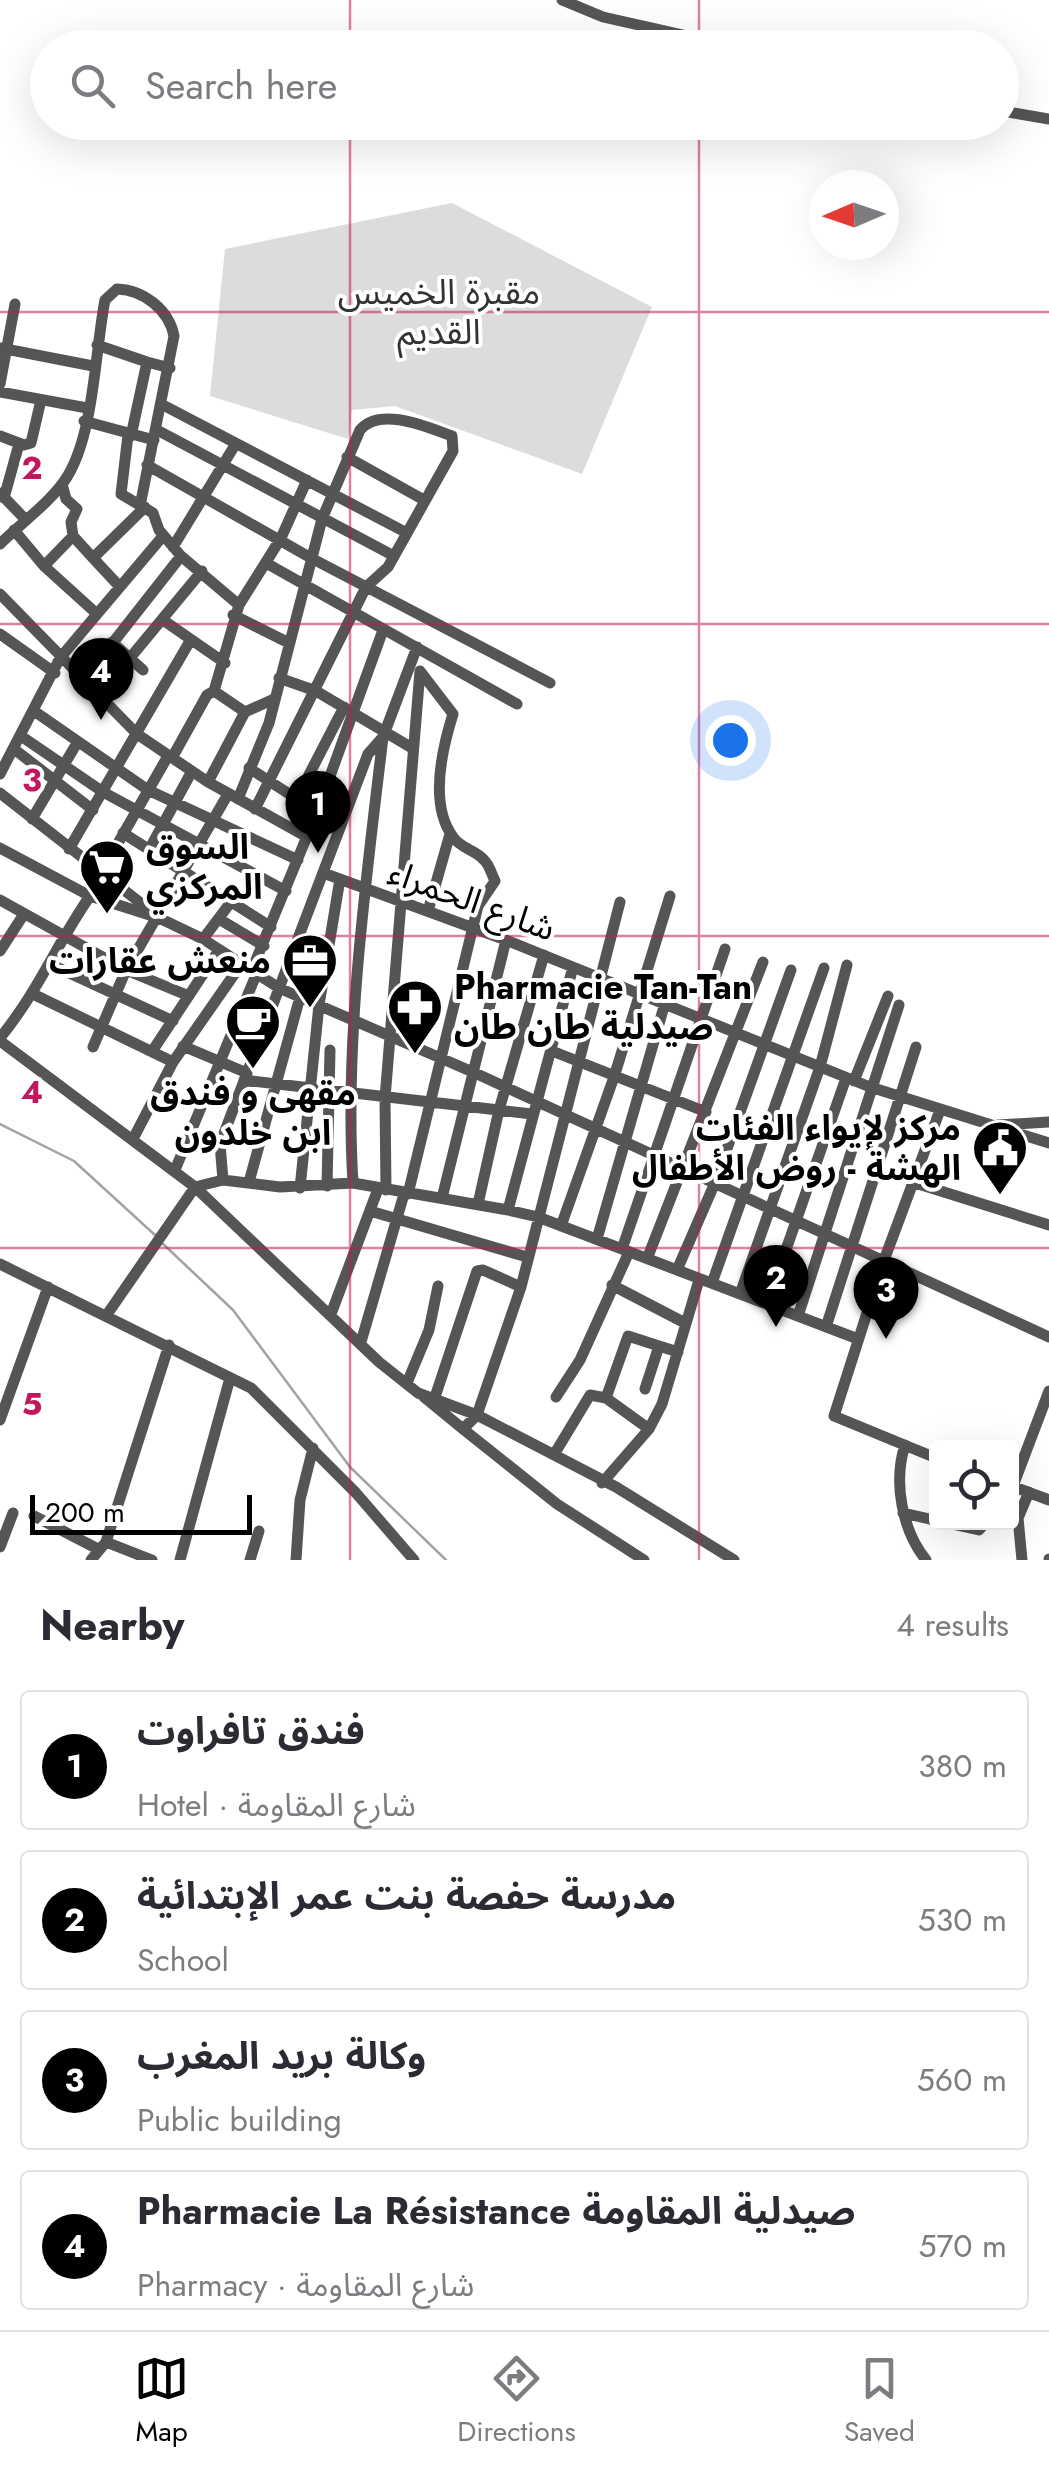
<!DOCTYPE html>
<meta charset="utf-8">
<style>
:root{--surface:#fff;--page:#f7f7f7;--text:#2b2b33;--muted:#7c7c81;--line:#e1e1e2;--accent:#000}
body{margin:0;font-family:Jost,"Noto Sans Arabic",sans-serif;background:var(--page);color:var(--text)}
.controls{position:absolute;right:30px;bottom:30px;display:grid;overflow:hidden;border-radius:10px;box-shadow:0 10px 40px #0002}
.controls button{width:90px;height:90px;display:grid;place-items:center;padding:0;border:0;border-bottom:2px solid var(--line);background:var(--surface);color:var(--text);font:50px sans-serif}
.compass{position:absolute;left:809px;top:170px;width:90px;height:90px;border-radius:50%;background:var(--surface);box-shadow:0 10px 40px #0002;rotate:268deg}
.scale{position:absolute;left:30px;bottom:25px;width:222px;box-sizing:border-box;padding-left:10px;border:5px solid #000;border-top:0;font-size:28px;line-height:35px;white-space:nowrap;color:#000;-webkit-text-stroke:8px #fff;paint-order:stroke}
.you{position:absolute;left:730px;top:740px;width:35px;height:35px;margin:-25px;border:8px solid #fff;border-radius:50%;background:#1a73e8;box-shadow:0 0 0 15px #1a73e833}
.badge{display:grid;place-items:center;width:65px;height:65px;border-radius:50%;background:var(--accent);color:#fff;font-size:32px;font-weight:700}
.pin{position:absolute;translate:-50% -82px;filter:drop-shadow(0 2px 5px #0008)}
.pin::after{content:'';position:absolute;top:52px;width:35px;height:30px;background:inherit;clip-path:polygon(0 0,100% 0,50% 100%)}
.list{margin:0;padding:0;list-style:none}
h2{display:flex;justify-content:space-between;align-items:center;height:130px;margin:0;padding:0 40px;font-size:42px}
h2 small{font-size:32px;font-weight:400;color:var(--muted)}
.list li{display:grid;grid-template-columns:65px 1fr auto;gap:30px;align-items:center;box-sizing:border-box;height:140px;margin:0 20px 20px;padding:0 20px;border:2px solid var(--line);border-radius:10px}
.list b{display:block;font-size:38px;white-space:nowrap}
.list p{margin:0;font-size:32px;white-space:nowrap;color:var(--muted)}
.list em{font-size:32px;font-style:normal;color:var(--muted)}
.icon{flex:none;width:55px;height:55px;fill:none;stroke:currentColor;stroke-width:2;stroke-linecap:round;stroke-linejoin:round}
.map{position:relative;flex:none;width:1049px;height:1560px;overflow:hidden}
.search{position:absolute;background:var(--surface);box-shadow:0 10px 40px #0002;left:30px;right:30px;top:30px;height:110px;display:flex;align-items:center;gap:25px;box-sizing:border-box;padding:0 35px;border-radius:55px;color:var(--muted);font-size:38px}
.sheet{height:770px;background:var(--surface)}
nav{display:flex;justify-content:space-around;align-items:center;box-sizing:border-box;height:140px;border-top:2px solid var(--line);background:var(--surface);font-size:28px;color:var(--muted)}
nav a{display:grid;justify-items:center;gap:5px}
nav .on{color:var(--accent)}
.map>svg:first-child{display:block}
</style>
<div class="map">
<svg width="1049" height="1560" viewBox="0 0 1049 1560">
<rect width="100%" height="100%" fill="#fff"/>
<!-- green -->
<path fill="#dcdcdc" d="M452,203L652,307L582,474L395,406L352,410L348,439L210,396L225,249Z"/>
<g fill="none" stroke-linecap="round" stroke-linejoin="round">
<!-- stream -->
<path stroke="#a3a3a3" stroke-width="2.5" d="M0,1124L74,1161L156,1236
M161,1242L233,1310L350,1467L446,1560"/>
<!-- minor -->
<path stroke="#555" stroke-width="11" d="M562,0L603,17L741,48
M1002,111L1049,119
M97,345L147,362
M0,348L93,366
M0,384L15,304
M0,392L87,408
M163,405L407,533
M84,421L154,440
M157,430L394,556
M128,435L121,494L153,513L159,530L181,556L239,605L214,691L207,695L172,758
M0,436L24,445L31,443L41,400
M131,436L147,362L170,368
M347,457L424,500
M147,465L311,558L550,683
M62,484L66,499L77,509L71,522L73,536
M0,493L24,518
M4,498L19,444
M14,530L44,566L97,614
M0,544C21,523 52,501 67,477C94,434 95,351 105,300L117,289C144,290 169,310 174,336L140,506
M173,547L235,445
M266,563L517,704
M44,566L73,536L93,558
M119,586L93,558L145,507
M0,594L137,734L208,782L307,837
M239,605L281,538L307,480
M233,615L289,643
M163,620L225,663
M0,634L55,673
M112,642L143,670
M130,658L202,571
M279,678L316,691L412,748
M82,682L181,556
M214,691L245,712L274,699
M34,711L148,790L298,860
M21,736L103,792L286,891
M14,749L93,810
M249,768L317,812
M0,774L60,658L163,536
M208,782L245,712
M0,793L156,915
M297,798L344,707
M238,799L269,723L322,519L360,430C380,406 427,427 452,436L453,451L388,567L366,587L255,809
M32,819L77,743
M123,833L271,927
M0,848L90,896L159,918L203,939L279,988L475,1073L1049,1337
M69,849L190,641
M149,850L192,771
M102,871L168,756
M326,874L506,940L870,1087L1049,1143
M0,900L126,970L189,996
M620,902L521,1287L477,1415L616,1487L734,1560
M428,911L450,834
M219,919L264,946
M203,939L231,902
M0,951L24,914
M52,965L173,1021
M251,972L317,812L383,630
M35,995L173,1062
M0,1038C39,990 56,945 90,896
M0,1041L195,1187L379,1362L418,1393L477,1415L463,1429L557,1504L644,1560
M183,1046L247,1073
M93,1047L126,970L228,794
M153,1050L219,950
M552,1051L706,1112
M244,1080L532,1114
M854,1081L888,996
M998,1125L1049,1122
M133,1139L173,1062L240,966
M175,1170L256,975
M223,1180L220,1144L368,754L383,737L417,647
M249,1182L300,997
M912,1182L1049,1225
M353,1183C344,1039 366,881 383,737
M327,1186L330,1050
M300,1188L319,1005L340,879
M386,1190L385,1098L420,671
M408,1194L478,906L495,881C492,875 489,864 484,860C476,850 461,849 453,837C429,805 442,749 453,714L420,671
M442,1198L506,940
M478,1204L499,1110L544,955
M508,1210L573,967
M370,1211L527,1257
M561,1226L614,1077L670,896
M597,1239L665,1003
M622,1249L725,949
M647,1259L763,962
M0,1264L251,1388L356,1493L414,1560
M677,1270L714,1185L791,970
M712,1283L824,968
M612,1285L685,1323
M740,1294L820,1067L847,965
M767,1304L846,1078
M331,1314L378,1189
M106,1316L195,1187L223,1180L280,1187L353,1183L508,1210L538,1217L858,1339
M798,1316L899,1005
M826,1327L916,1047
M361,1342L404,1194
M407,1383L429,1330L438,1286
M645,1389L659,1346L678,1352
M424,1397L463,1429
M435,1397L477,1271L483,1270L521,1287
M556,1397L580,1360L629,1252
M606,1398L649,1429
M0,1420L48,1287
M905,1445C893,1482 902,1530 926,1560
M555,1453L590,1395L606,1398L628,1336L659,1346
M936,1458L834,1416L883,1263L940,1110
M602,1483L649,1429L662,1404L699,1280
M1012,1486L1049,1500
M1013,1486L1049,1391
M903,1513L979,1530L986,1522
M34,1516L98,1549
M106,1542L152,1560
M0,1547L13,1513
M91,1560L106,1542L169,1345
M180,1560L230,1378
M250,1560L259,1531
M296,1560L300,1500L313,1448
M1022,1560L1018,1518L1029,1492
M1049,1560V1559"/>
</g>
<!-- grid -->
<path fill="none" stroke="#c2185b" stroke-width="2.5" stroke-opacity="0.55" d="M350,0V48M699,0V48M350,122V1560M699,122V1560M0,312H1049M0,624H1049M0,936H1049M0,1248H1049"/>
<!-- icons -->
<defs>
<g id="supermarket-pin" transform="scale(2.875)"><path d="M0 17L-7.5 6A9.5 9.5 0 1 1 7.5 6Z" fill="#000" stroke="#fff"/><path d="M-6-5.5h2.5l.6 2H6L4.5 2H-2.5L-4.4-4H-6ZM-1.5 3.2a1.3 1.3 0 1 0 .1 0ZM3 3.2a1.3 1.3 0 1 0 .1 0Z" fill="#fff"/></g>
<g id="office-pin" transform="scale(2.875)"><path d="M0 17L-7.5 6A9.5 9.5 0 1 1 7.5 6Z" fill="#000" stroke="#fff"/><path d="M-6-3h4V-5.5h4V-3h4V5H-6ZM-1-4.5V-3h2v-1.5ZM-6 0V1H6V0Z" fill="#fff"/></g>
<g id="pharmacy-pin" transform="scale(2.875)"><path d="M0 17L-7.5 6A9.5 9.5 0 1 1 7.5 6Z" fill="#000" stroke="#fff"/><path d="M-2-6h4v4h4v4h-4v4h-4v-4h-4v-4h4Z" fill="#fff"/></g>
<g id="cafe-pin" transform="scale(2.875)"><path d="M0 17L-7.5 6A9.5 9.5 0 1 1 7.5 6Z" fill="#000" stroke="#fff"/><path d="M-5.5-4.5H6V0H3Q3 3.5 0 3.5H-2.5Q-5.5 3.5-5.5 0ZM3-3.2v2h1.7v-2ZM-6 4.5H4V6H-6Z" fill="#fff"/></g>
<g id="civic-pin" transform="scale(2.875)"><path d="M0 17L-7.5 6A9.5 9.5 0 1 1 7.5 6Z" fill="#000" stroke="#fff"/><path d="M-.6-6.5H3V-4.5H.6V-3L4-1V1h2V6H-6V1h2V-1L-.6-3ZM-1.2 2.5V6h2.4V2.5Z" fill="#fff"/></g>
</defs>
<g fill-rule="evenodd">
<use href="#supermarket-pin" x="107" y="867"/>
<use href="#office-pin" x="310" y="961"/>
<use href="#pharmacy-pin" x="415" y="1007"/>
<use href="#cafe-pin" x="253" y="1022"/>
<use href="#civic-pin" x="1000" y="1148"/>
</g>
<g text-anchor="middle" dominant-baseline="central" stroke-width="8" stroke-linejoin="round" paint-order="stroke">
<!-- park labels -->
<g font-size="35" fill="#333" stroke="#fff">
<text x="439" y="292">مقبرة الخميس<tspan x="439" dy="40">القديم</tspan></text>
</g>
<!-- poi labels -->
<g font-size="35" font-weight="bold" fill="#000" stroke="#fff" text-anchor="start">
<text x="146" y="847">السوق<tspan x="146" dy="40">المركزي</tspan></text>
<text x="271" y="961" text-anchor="end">منعش عقارات</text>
<text x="454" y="987">Pharmacie Tan-Tan<tspan x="454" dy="40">صيدلية طان طان</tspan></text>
<text x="253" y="1093" text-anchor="middle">مقهى و فندق<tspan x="253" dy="40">ابن خلدون</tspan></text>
<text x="961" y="1128" text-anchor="end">مركز لإيواء الفئات<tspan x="961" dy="40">الهشة - روض الأطفال</tspan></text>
</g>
<!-- street labels -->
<g font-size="35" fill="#000" stroke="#fff">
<text transform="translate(472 900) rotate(20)">شارع الحمراء</text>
</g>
</g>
<g font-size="32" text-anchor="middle" font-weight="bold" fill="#c2185b" stroke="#fff" stroke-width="8" stroke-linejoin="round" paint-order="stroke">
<text x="32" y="479">2</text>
<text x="32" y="791">3</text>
<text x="32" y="1103">4</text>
<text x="32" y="1415">5</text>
</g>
</svg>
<div class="controls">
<button><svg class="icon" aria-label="locate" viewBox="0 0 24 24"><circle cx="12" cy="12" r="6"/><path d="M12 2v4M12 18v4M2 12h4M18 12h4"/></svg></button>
</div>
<svg class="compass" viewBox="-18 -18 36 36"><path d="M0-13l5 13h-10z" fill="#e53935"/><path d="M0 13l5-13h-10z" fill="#7c7c81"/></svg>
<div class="scale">200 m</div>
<div class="you"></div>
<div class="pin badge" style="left:318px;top:853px">1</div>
<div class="pin badge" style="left:776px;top:1327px">2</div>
<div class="pin badge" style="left:886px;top:1339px">3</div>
<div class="pin badge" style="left:101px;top:720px">4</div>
<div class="search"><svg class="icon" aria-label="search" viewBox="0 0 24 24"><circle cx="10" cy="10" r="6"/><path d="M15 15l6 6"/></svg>Search here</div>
</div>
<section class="sheet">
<h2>Nearby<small>4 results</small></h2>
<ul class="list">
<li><span class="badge">1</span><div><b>فندق تافراوت</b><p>Hotel · شارع المقاومة</p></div><em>380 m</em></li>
<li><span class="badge">2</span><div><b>مدرسة حفصة بنت عمر الإبتدائية</b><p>School</p></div><em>530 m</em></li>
<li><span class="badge">3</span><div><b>وكالة بريد المغرب</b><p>Public building</p></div><em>560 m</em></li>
<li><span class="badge">4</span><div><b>Pharmacie La Résistance صيدلية المقاومة</b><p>Pharmacy · شارع المقاومة</p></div><em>570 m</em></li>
</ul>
</section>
<nav>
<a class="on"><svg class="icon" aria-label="map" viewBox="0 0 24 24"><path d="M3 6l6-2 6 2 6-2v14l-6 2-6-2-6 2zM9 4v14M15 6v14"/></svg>Map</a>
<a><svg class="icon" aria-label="directions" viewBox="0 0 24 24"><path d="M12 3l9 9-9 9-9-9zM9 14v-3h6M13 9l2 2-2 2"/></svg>Directions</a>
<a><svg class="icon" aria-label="saved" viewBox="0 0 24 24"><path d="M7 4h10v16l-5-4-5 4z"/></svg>Saved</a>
</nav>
